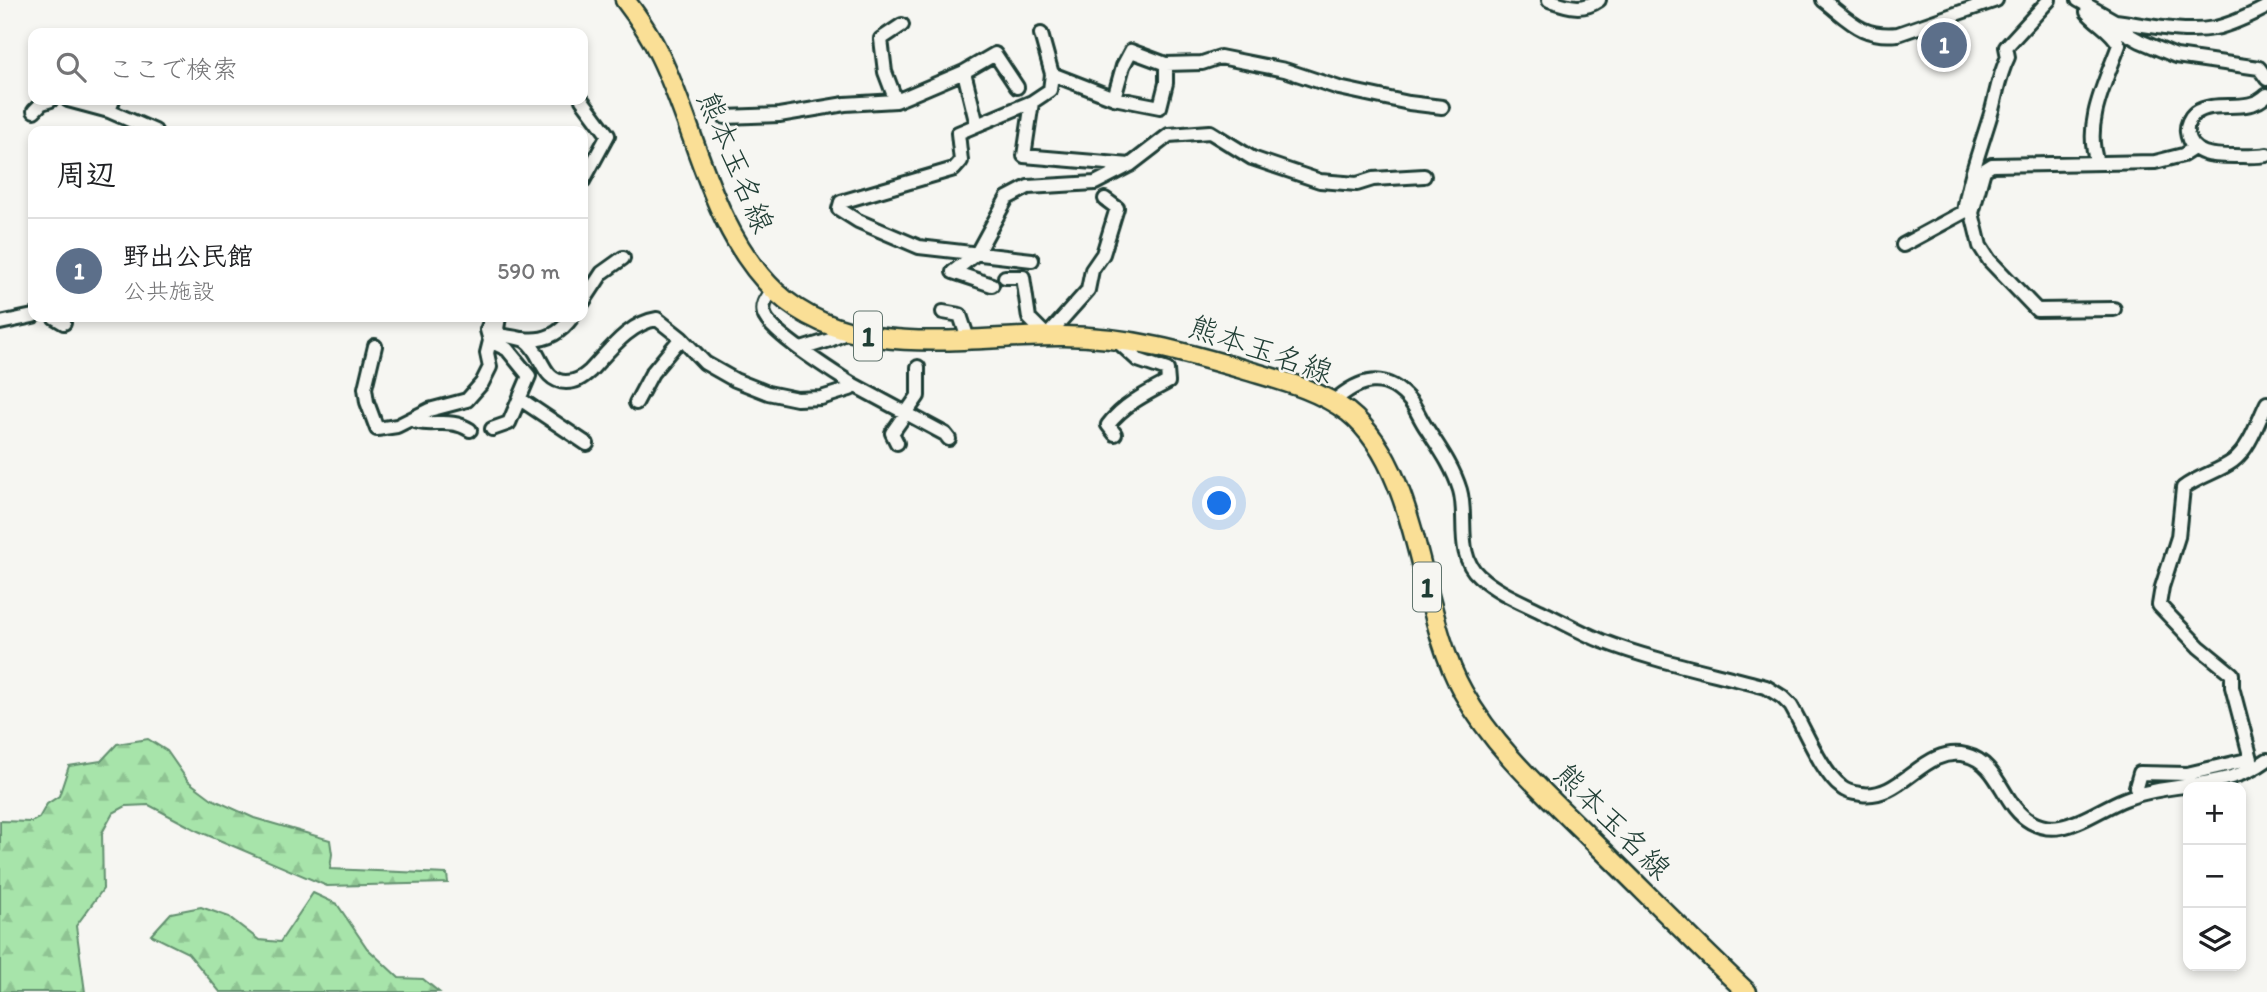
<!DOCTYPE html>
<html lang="ja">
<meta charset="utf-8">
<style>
:root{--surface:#fff;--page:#f6f6f6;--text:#202124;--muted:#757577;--line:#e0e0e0;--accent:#1f6fb2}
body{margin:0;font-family:Itim,"Klee One",sans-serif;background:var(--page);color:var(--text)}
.controls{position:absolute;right:21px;bottom:21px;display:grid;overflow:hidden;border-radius:14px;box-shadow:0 4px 10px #0003}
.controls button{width:63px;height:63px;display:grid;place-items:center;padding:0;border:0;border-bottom:2px solid var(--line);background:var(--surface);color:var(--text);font:35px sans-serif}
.you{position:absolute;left:1220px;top:504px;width:24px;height:24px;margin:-18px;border:5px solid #fff;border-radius:50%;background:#1a73e8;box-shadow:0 0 0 10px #1a73e833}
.badge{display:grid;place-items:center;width:46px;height:46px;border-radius:50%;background:var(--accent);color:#fff;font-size:23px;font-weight:700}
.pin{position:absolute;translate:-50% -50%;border:4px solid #fff;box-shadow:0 2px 7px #0006}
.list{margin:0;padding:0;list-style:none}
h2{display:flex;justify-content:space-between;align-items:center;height:91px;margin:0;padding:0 28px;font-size:30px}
h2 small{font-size:23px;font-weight:400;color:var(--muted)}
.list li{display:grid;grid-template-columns:46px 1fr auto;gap:21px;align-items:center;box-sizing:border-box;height:105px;padding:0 28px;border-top:2px solid var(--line)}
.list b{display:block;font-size:26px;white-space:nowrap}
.list p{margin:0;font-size:23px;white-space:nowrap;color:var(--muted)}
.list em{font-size:23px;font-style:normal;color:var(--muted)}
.icon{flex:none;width:38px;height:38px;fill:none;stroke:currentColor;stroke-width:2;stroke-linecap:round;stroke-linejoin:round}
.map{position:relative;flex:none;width:2267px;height:992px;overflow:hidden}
.search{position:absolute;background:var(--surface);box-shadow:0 4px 10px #0003;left:28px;top:28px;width:560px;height:77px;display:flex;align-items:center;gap:18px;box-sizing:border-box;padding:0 24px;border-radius:14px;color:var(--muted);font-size:26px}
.panel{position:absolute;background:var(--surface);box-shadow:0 4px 10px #0003;left:28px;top:126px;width:560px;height:196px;border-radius:14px}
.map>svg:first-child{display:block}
</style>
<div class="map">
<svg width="2267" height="992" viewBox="0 0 2267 992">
<defs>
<pattern id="forest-firs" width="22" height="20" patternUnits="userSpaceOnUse" patternTransform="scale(1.75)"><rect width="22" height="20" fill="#a7e4aa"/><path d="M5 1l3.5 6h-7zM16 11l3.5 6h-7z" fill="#8fc493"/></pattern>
</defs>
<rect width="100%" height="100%" fill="#f6f6f2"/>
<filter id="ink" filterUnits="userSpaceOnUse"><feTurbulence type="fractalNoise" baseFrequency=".0143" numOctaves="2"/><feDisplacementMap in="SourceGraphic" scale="14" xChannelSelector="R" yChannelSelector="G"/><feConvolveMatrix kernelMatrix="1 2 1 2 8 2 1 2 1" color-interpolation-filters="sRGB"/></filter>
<g filter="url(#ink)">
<!-- forest -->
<path fill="url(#forest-firs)" stroke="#63906f" stroke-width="2" d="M148,739L167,751L188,781L212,799L254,818L330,840L332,854L330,869L447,874L448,883L327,886L198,831L149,805L126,806L113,813L102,833L103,889L76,926L85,992H0V821L31,822L39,818L47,804L59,796L69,766L101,761L117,744Z
M313,893L337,904L367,948L399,978L423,979L439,992H220L188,953L151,935L171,913L201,907L229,917L259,940L280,942Z"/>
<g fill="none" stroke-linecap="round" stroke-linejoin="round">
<!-- street casing -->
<g stroke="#1f3d34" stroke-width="18">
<path id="street" d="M1549,0C1567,6 1582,12 1599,0
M1823,0C1850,21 1862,38 1898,34L1996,0
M2078,0L2115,21L2122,31L2140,41L2176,56L2259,68L2267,79
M2088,6L2087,12C2097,24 2113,31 2119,45C2106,81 2083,124 2097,162
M2115,21C2147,25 2183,34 2215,28C2234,24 2250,15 2267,7
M1166,64L1202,63L1220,57L1285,70L1339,88L1409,103L1442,107
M964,72L977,125L958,133L961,161L954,169L841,202L839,209L858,221L919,247L1032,260
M1052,74L1114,98L1123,66L1131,51L1166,64V83L1160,107L1114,98
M2267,95C2247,115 2217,98 2195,113C2190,117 2186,125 2187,132C2190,156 2215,156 2234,156C2245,156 2256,157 2267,155
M68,100L109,111
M113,100L109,111L155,131
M582,100L608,135L583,181
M896,101L885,72L881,39L902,25
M1032,102L1050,90L1052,74L1041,34
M34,111L42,103L51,100
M725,117L779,115L845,104L896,101L964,72L995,54L1017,87
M977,125L1032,102L1024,156L1130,165L1169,135L1210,132L1252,158L1320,181L1357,184L1373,179L1424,176
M1903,245L1964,212C1969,177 1982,144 1992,110C1997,91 1999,75 2008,57L2006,47L2049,0
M1005,277H1023L1029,318L1047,336L1088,290L1092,270L1103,254L1117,208L1105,199
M992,285L953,272L977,253L1007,198L1028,187L1095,183L1128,166
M583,302L602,273L623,258
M2114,309L2037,310L1989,260L1980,246L1972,213L1984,170L1992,165L2155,162L2183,155L2194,148
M943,312L960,315L968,339
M54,317L64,323
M499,317L497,329L500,335C508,337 520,337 526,341C542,352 542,382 566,382C576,382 582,378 590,371C609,351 629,323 657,319L681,338L705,363L735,380L768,393L797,399L821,398L850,389V383C832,371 769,332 764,314C761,304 768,297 773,289
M0,323L33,316
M523,339C545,342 560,334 572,317
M375,346L365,388L367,402L377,429L397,426L429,410L467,400L482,383L490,367L487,353L490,341
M801,349L830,340L850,331
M850,383L945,434L949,439
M520,399L587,444
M1333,402C1359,379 1385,370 1411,402C1417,410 1421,421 1427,429C1440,449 1453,467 1460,490C1468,517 1455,555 1479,576C1498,593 1522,602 1544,613C1563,622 1582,633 1602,641C1654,661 1711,672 1766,687L1782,697L1791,706C1804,728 1822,773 1841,787C1846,792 1854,793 1861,794C1903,800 1923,745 1966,755C2000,763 2002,806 2031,822C2040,827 2051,829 2061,827C2083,823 2104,807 2125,799C2170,781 2227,790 2267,760
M636,403L652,373L681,338
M411,419C428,429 449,416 470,430
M492,429L509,423L529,376L507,349L490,341L487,330L492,317
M1115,434L1108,425C1123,405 1147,393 1168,382L1167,370L1138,360L1116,340
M897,443L892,433L918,396V367
M2139,794L2136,787L2140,773L2187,774L2251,759L2232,687V674L2199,647L2159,605L2162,587L2178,537L2183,488C2199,476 2218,472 2233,461C2250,448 2258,421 2267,403"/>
</g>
<!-- primary casing -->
<g stroke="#1f3d34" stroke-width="23">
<path id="primary" d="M625,0C638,17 651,36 660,56C698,134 711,230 776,292C852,363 969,335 1063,336C1128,336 1187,353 1249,371C1283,381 1319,390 1348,412C1421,470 1418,612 1463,692C1495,750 1547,795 1593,841C1644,891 1695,943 1747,992"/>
</g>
<!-- street -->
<use href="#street" stroke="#f6f6f2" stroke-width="12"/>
<!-- primary -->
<use href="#primary" stroke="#fadf96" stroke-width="18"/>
</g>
</g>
<g text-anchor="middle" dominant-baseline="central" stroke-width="5" stroke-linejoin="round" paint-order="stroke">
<!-- shield labels -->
<g fill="#f6f6f2" stroke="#60746d" stroke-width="2">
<rect x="854" y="311.5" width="28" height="49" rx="5"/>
<rect x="1413" y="562.5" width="28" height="49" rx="5"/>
</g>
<g font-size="28" font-weight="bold" fill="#1f3d34">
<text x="868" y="336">1</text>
<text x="1427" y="587">1</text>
</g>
<!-- street labels -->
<g font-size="30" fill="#1f3d34" stroke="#f6f6f2">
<text transform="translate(736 162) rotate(67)">熊本玉名線</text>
<text transform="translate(1261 349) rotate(19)">熊本玉名線</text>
<text transform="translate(1613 821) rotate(45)">熊本玉名線</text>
</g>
</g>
</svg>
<div class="controls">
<button>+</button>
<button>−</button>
<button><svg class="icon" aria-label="layers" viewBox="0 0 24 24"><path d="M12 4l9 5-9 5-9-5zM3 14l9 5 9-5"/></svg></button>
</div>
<div class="you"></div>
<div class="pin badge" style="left:1944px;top:45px;background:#5c6f8a">1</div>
<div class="search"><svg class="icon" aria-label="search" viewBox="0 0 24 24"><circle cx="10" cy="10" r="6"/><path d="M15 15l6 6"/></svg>ここで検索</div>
<section class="panel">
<h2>周辺<small></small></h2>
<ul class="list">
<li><span class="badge" style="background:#5c6f8a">1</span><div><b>野出公民館</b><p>公共施設</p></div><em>590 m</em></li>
</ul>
</section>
</div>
